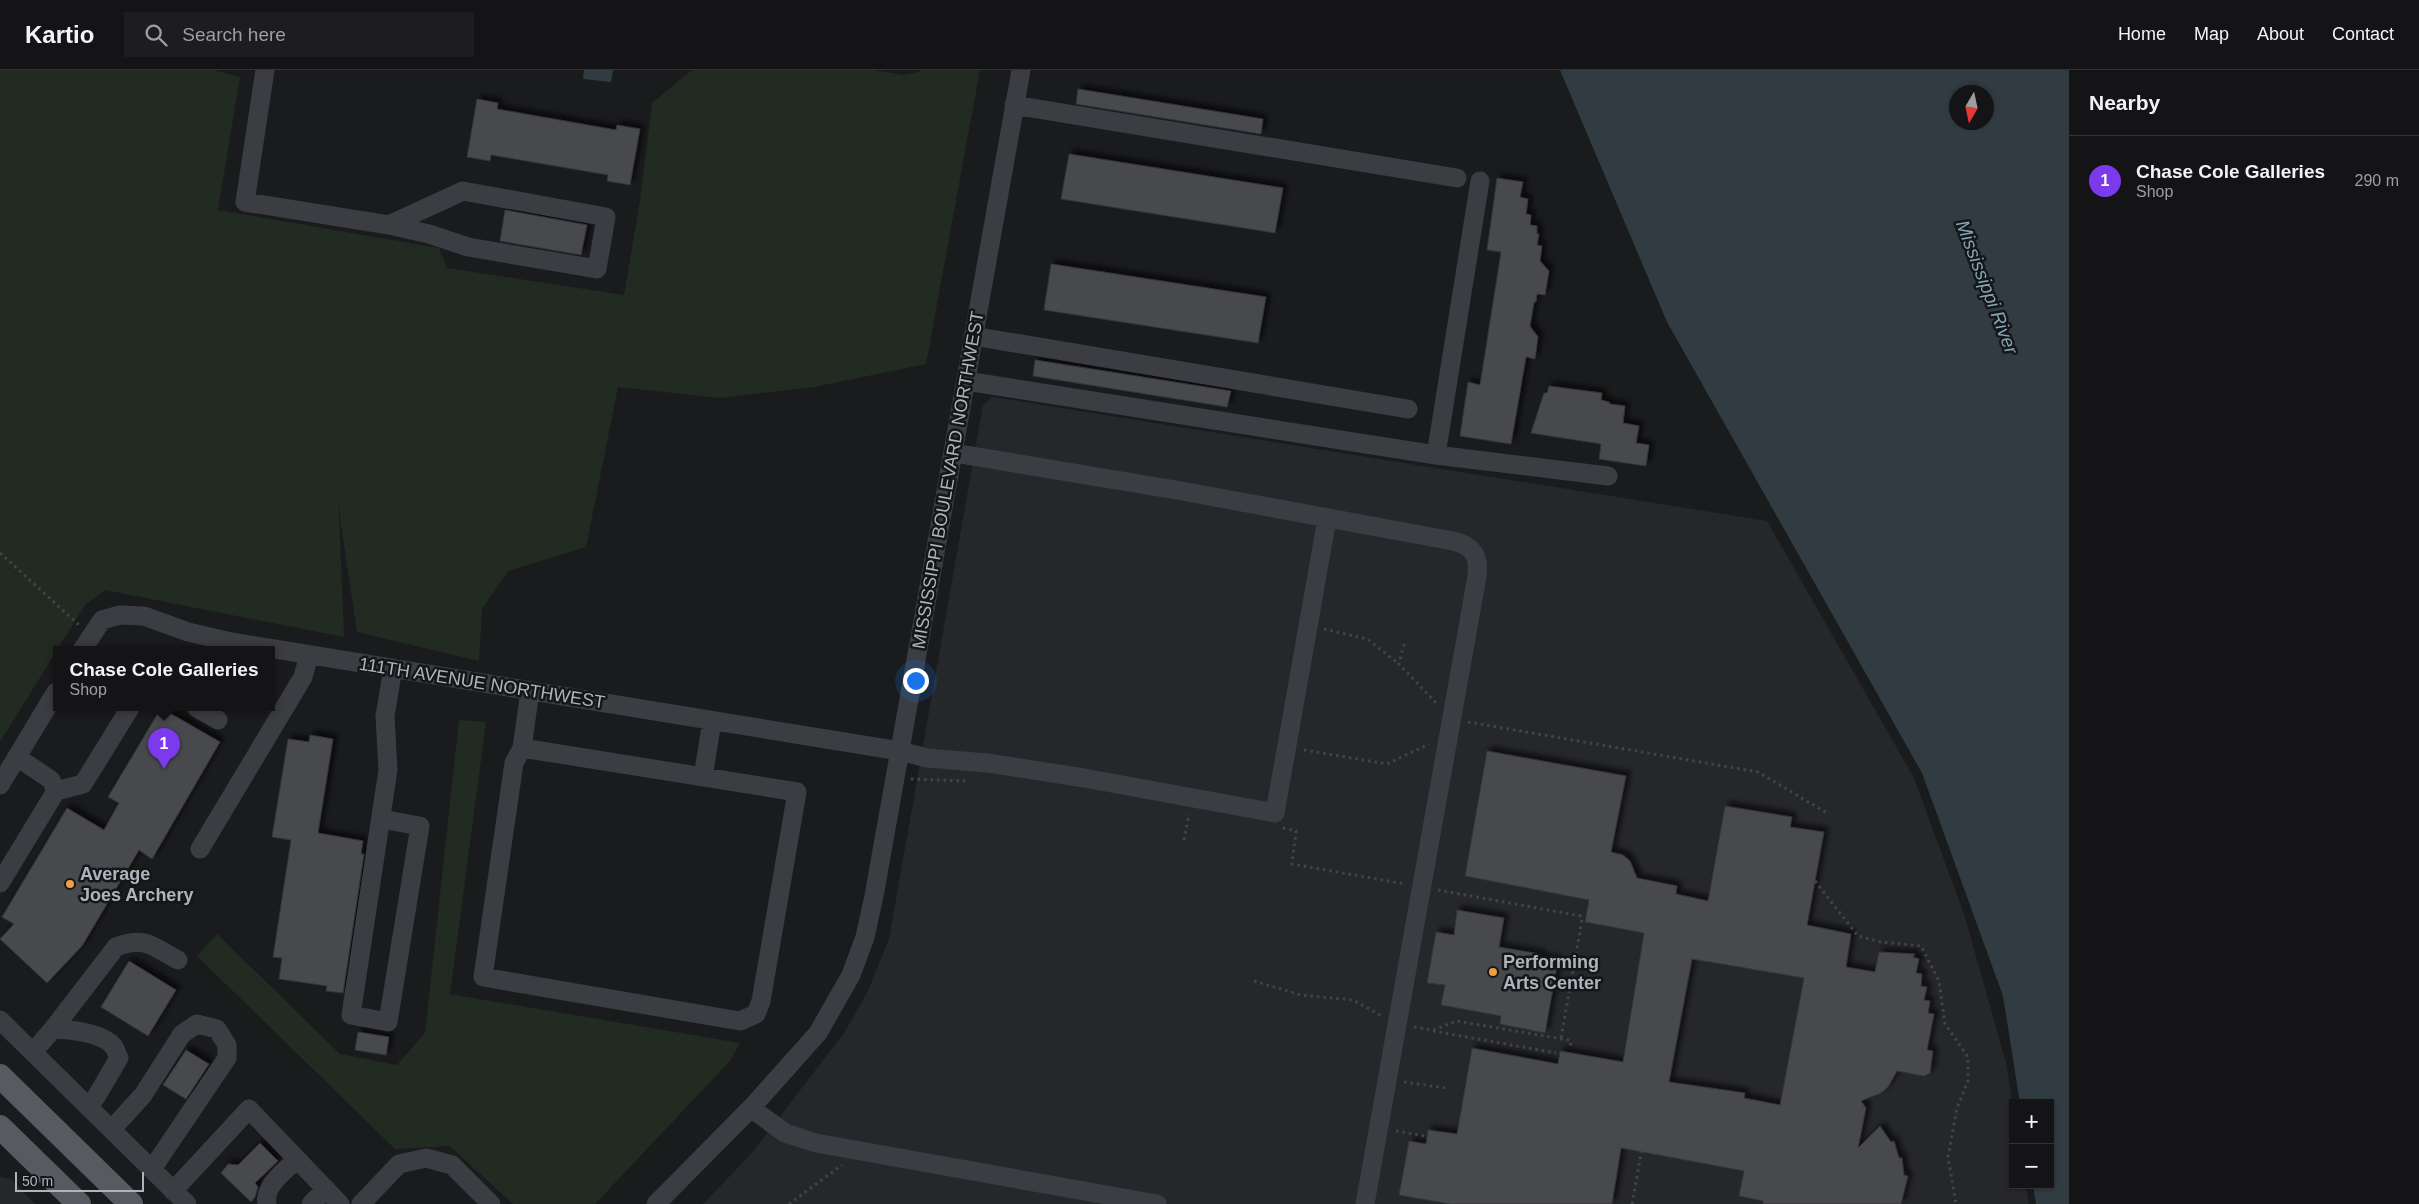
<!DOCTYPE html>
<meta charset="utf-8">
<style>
:root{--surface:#141416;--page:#1d1d1f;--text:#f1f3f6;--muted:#9d9ea1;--line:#333335;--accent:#7c3aed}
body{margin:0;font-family:Arial,sans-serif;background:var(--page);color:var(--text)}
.controls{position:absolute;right:15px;bottom:15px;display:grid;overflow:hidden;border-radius:0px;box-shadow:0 1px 4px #0004}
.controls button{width:45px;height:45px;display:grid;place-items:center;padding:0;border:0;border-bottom:1px solid var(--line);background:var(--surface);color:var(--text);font:25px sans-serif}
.compass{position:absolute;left:1949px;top:15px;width:45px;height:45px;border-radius:50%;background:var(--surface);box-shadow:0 1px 4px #0004;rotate:189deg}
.scale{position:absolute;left:15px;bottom:12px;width:129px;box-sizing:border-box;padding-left:5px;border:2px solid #adb4bc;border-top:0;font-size:14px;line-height:18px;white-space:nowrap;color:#adb4bc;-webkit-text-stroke:4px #151618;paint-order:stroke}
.you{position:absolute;left:915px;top:610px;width:18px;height:18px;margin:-12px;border:4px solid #fff;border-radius:50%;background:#1a73e8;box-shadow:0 0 0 8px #1a73e833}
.badge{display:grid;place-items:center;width:32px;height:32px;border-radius:50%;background:var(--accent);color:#fff;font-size:16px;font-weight:700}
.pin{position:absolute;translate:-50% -41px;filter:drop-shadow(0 1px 2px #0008)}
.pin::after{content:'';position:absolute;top:26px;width:18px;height:15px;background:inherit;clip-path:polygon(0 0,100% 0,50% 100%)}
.popup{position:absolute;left:53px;top:576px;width:222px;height:65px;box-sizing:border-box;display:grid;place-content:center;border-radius:0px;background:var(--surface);filter:drop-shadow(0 1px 4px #0005);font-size:16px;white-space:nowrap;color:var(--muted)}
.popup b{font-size:19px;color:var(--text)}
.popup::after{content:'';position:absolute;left:50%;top:100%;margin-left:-10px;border:10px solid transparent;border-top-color:var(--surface)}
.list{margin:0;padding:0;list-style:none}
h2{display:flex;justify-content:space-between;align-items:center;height:65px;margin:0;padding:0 20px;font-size:21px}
h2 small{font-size:16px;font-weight:400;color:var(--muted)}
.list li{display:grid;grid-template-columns:32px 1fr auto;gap:15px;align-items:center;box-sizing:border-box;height:90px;padding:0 20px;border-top:1px solid var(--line)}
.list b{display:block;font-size:19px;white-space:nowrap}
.list p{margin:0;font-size:16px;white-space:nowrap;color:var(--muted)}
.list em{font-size:16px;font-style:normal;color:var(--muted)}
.icon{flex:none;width:28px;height:28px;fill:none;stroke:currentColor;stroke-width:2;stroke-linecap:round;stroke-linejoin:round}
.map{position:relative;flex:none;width:2069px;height:1134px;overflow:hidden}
header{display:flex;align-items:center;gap:30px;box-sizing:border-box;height:70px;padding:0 25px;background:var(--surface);border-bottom:1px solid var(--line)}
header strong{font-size:24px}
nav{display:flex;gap:28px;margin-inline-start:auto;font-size:18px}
.search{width:350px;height:45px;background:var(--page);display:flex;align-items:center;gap:12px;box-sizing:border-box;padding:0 18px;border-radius:0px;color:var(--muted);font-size:19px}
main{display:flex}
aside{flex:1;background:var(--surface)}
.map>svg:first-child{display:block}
</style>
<header>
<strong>Kartio</strong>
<div class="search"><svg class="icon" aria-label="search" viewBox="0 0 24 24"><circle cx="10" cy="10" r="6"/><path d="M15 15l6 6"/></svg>Search here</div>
<nav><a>Home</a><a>Map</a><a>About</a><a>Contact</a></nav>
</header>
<main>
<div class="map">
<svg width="2069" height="1134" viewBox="0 0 2069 1134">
<defs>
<filter id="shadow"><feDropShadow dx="4.5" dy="-4.5" stdDeviation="2.5" flood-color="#0009"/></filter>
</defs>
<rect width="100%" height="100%" fill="#1a1b1d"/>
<!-- built -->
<path fill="#26272a" d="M993,327L1767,451L1914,708L1965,847L2006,993L2013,1036V1115H2026L2029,1134H703L751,1084L844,963L867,923L889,869L983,335Z
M0,1107L11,1109L35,1134H0Z"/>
<!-- green -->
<path fill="#222b22" d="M0,0H213L240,7L218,140L439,178L447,198L624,225L640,131L652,33L692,0H874L903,5L920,2L921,0H980L926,294L814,317L720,328L618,317L586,477L508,501L482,539L479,591L357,562L340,448L338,420L344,567L105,520L85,535L0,672Z
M459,650L486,652L450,924L740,973L730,991L595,1134H513L450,1076L395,1079L197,886L217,864L340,984L397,995L425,963Z"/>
<!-- water -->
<path fill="#303c41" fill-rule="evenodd" d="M584,0H613L611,12L583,9Z
M1560,0H2069V1134H2036L2033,1115H2050V1033H2020L2003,926L1922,703L1667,252ZM1956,22H1986V52H1956Z"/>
<!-- building -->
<path fill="#47494d" stroke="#353539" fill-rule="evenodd" filter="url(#shadow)" d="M1078,19L1263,49L1261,64L1076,34Z
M477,29L498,33L497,39L616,60L617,55L640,59L630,115L607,111L608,105L491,85L490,91L467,87Z
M1069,84L1283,118L1275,163L1061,129Z
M1497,108L1523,112L1520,127L1528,129L1526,144L1531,145L1530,155L1537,156V164H1539L1537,175L1542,176L1540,191L1549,201L1545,225L1537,224L1536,232H1534L1530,256L1538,267L1535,289L1526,287L1511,374L1460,366L1468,312L1480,315L1501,182L1487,180Z
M505,140L587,155L581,185L500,171Z
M1051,194L1266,227L1258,273L1044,240Z
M1035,290L1231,321L1227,337L1033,306Z
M1549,316L1602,323L1601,330L1609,332L1610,334L1625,336L1623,353L1639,356L1636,373L1649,375L1646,396L1599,389L1601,374L1531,363L1544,323H1547Z
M161,638L220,672L152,789L139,780L82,876L47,913L0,869L14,854L2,847L67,738L104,760L119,733L108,727Z
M310,665L333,669L318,763L363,771L361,784H364L343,923L326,921L327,916L279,909L282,888L273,887L291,770L272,767L288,669L309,672Z
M1487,681L1626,706L1611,782L1623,785L1630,791L1637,808L1677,816L1676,824L1708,831L1725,736L1792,747L1790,757L1824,762L1807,855L1851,864L1846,897L1875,902L1879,882L1915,884L1913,887L1919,889L1916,903L1922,904L1921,916L1927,917L1924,930L1930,931L1928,943L1934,944L1927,980L1933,981L1930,1003L1924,1006L1897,1001L1888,1017L1881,1023L1861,1031L1866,1038L1858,1078L1880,1056L1891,1072L1894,1071L1899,1088H1902L1904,1105L1908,1106L1901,1134H1763V1131L1739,1126L1744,1101L1621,1078L1612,1134H1450L1399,1125L1409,1071L1426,1074L1428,1060L1457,1064L1472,978L1558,994L1560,981L1623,992L1644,863L1585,852L1589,830L1465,806ZM1692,889L1804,908L1780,1035L1744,1028L1745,1023L1669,1012Z
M1457,840L1504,848L1499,877L1540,884V888L1558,890L1545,963L1500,954L1501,946L1441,935L1445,915L1427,913L1436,862L1454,865Z
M129,891L176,920L148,966L101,937Z
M358,962L389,967L386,985L355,980Z
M186,980L209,994L186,1029L163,1015Z
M260,1073L278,1091L255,1113L258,1117L255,1127L251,1132L221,1103L228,1094L238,1095Z"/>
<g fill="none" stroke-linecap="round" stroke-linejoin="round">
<!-- path -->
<path stroke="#414449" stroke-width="3" stroke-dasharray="2.5 4" stroke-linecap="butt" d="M0,483L79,555
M1324,559L1367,569L1399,594
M1404,574L1399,594L1438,635
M1468,652L1758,702L1827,743
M1304,680L1387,694L1429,674
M911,709L967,711
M1283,758L1296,761L1292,794L1405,814
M1184,770L1189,744
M1815,811L1858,866L1881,872L1921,876L1939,911L1945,954L1968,987V1011L1957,1038L1948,1087L1956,1134
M1438,820L1581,846L1582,850L1561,968
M1254,911L1301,925L1353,930L1382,946
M1414,957L1433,960L1457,951L1568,970L1571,971L1570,979
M1433,961L1556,983
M1404,1012L1446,1018
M1396,1061L1425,1066
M789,1134L842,1095
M1632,1134L1642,1078"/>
<!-- minor -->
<path stroke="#3b3d42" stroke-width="19" d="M265,0L245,132L389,155L429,164L468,177L597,199L606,147L463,121L389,155
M1014,35L1457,108
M973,266L1408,339
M966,311L1436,385L1608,406
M954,383L1182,421L1453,471C1487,479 1477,503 1473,529L1365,1134
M1436,385L1480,111
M82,580L102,550L120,545L144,546L188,562L231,572L900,681L927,688L988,693L1084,708L1275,743L1327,449
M197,638L218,650
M522,678L797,722L761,931L756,944L740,951L483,907L514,693L522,678L530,621
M17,687L51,710L56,721
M703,707L712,651
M0,715L56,622
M381,749L420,756L388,952L351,945L388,700L385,646L393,598
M200,779L303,607L309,585
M0,813L56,721L83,714L130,638
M0,950L187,1134
M53,959L116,877C145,866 152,876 178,890
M33,982L53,959C69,959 104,963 114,977C116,980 117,985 119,988L96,1027L88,1036
M751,1038L785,1063L816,1073L1157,1134
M112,1059L143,1025L182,964L197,954L217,959L227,975V988L152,1099
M173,1121L249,1039L340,1134
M267,1134C263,1116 285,1101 297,1089
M311,1134L326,1119
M361,1134L399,1094L426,1088L452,1095L491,1134
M656,1134L751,1038L818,963L851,905L865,867L874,826L1021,0"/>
<!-- major -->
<path stroke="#575b61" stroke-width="24" d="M0,1006L131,1134
M0,1057L79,1134"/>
</g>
<!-- markers -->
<g fill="#f19e3f" stroke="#151618" stroke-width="2">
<circle cx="70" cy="814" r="5"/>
<circle cx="1493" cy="902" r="5"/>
</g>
<g text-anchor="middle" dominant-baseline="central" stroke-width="5" stroke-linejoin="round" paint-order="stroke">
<!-- street labels -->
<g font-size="18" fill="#adb4bc" stroke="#151618">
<text transform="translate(948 410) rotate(-80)">MISSISSIPPI BOULEVARD NORTHWEST</text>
<text transform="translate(482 613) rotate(9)">111TH AVENUE NORTHWEST</text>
</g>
<!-- poi labels -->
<g font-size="18" font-weight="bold" fill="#adb4bc" stroke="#151618" text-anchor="start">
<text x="80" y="804">Average<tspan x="80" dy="21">Joes Archery</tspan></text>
<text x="1503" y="892">Performing<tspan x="1503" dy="21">Arts Center</tspan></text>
</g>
<!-- water labels -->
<g font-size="19" font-style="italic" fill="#85a6b6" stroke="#151618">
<text transform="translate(1987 217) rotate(69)">Mississippi River</text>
</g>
</g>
</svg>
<div class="controls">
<button>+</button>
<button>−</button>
</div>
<svg class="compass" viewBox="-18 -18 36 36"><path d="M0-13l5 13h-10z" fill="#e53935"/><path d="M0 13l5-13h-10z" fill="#9d9ea1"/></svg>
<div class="scale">50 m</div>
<div class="you"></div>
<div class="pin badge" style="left:164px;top:699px">1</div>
<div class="popup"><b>Chase Cole Galleries</b>Shop</div>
</div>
<aside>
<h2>Nearby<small></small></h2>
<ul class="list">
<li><span class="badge">1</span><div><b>Chase Cole Galleries</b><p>Shop</p></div><em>290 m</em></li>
</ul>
</aside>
</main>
